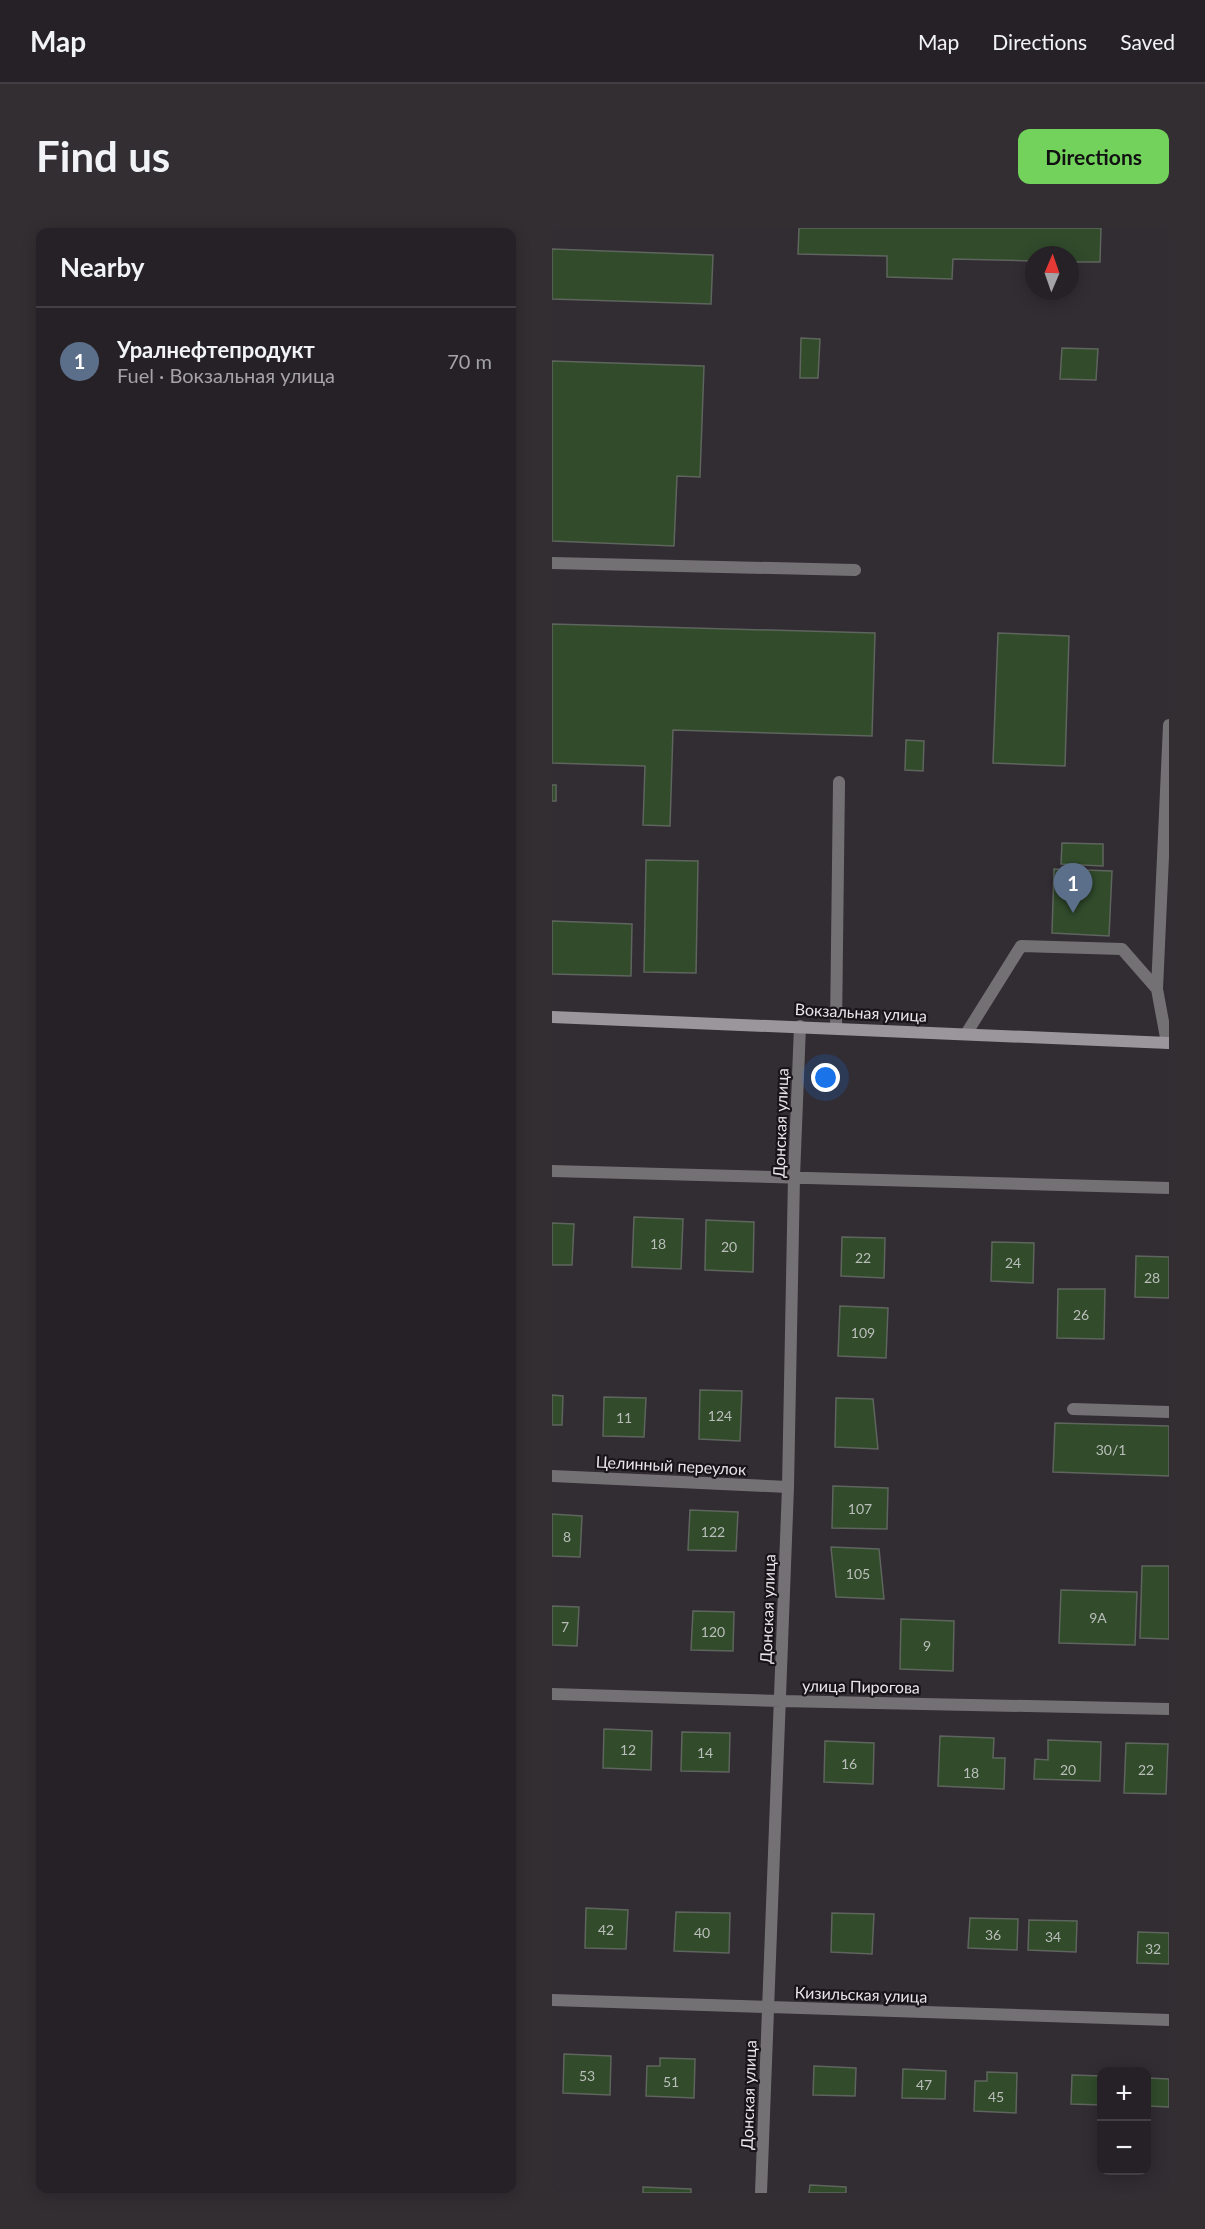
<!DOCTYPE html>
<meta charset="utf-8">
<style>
:root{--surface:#262126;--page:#322e32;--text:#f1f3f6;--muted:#a4a3a7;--line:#423e43;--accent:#73d25c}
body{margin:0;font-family:Lato,sans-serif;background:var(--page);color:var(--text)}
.controls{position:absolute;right:18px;bottom:18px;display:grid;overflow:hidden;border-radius:12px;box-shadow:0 3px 15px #0003}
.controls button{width:54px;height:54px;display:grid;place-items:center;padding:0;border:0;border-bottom:2px solid var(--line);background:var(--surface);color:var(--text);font:30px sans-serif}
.compass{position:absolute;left:473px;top:18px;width:54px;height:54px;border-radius:50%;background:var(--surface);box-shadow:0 3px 15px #0003;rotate:2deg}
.you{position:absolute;left:274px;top:850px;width:21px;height:21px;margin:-15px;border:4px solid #fff;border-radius:50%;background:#1a73e8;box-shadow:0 0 0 9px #1a73e833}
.badge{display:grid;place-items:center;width:39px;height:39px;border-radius:50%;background:var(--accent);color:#fff;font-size:20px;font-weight:700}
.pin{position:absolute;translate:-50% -50px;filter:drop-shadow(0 2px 3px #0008)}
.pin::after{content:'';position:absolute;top:32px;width:21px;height:18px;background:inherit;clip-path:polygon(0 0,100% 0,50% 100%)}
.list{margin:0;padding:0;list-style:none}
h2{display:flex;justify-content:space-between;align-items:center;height:78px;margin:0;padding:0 24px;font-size:26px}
h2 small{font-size:20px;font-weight:400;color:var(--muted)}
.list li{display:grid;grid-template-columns:39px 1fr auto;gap:18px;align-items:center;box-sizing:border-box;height:108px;padding:0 24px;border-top:2px solid var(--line)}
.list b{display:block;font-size:22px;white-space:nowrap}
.list p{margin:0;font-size:20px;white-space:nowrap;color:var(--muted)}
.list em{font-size:20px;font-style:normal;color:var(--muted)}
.map{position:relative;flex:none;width:617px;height:1965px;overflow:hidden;border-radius:12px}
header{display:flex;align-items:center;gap:36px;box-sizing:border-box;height:84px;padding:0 30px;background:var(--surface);border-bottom:2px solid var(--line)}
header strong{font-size:28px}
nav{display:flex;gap:33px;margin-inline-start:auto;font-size:21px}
.intro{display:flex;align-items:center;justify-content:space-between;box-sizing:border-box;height:144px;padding:0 36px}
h1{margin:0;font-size:42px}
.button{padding:15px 27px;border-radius:12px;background:var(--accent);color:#111;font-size:21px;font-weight:700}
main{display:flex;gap:36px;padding:0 36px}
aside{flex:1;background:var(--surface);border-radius:12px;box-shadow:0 3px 15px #0003}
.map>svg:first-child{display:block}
</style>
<header>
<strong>Map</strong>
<nav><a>Map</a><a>Directions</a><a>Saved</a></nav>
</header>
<div class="intro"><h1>Find us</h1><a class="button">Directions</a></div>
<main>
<aside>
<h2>Nearby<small></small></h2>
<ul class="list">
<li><span class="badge" style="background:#5c6f8a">1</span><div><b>Уралнефтепродукт</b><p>Fuel · Вокзальная улица</p></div><em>70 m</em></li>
</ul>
</aside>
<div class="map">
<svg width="617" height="1965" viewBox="0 0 617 1965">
<rect width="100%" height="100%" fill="#322c33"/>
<!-- building -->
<path fill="#314b2b" stroke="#5e655d" stroke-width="1.5" d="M247,0H549L548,34H518V27H482V33L401,31L400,51L335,49V28L246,26Z
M0,21L161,27L159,76L0,71Z
M249,110L268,111L266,150H248Z
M510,120L546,121L544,152L508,151Z
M0,133L152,138L148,249L125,248L122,318L0,313Z
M0,396L323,405L320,508L121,502L118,598L91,597L93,538L0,535Z
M446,405L517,408L513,538L441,535Z
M354,512L372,513L371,543L353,542Z
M0,557H4V573H0Z
M510,615L551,616V638L509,636Z
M94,632L146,633L144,745L92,744Z
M502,641L560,643L557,708L500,705Z
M0,693L80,696L79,748L0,746Z
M82,989L131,991L129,1041L80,1039Z
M154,992L202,994L201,1044L153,1042Z
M0,995L22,996L20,1037H0Z
M290,1009L333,1010L332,1050L289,1048Z
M440,1014L482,1015L481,1055L439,1053Z
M584,1028L617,1029V1070L583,1069Z
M506,1061H553L552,1111L505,1110Z
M288,1078L336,1080L334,1130L286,1128Z
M148,1162L190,1163L188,1213L147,1211Z
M0,1167L11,1168L10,1197H0Z
M52,1169L94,1170L92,1209L51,1208Z
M284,1170L321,1171L326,1221L283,1219Z
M503,1195L617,1198V1248L501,1244Z
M281,1258L336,1260L335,1301L280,1300Z
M138,1282L186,1284L184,1323L136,1322Z
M0,1286L30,1288L28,1329L0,1328Z
M279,1319L327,1321L332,1371L284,1369Z
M590,1338H617V1411L588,1410Z
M509,1362L585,1364L583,1417L507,1415Z
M0,1378L27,1379L25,1418L0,1417Z
M141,1383L182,1384L181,1423L139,1422Z
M349,1391L402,1393L401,1443L348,1441Z
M52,1501L100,1503L99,1542L51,1540Z
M130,1504L178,1505L177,1544L129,1543Z
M388,1508L442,1510L441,1530H453L452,1561L386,1558Z
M496,1512L549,1514L548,1553L482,1551L483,1531L496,1532Z
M273,1513L322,1515L321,1556L272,1554Z
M574,1515L616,1516L614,1566L572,1565Z
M34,1680L76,1682L74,1721L33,1720Z
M124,1684L178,1685L177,1725L122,1723Z
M280,1685L322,1686L320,1726L279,1724Z
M418,1690L466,1691L465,1722L416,1720Z
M477,1692L525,1693L524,1724L476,1722Z
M586,1704L617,1705V1736L585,1735Z
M12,1826L59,1828L58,1867L11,1865Z
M108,1830L143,1831L142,1870L94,1868L95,1838H108Z
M262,1838L304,1840L303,1868L261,1867Z
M351,1841L394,1843L393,1871L350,1870Z
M435,1844L465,1845L464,1885L422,1883L423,1853H435Z
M520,1847L550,1848V1877L519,1876Z
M597,1850L617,1851V1879L596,1878Z
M258,1957L294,1959V1965H257Z
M91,1959L139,1961V1965H91Z"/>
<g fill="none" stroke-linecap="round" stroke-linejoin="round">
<!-- lane -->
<path stroke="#747174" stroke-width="12" d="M0,335L303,342
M284,800L287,554
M414,806L469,718L570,721L605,761
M615,815L605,761L617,497
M521,1181L617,1184"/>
<!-- street -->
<path stroke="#747174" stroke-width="12" d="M0,943L617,960
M0,1248L236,1259
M0,1466L229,1473L617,1481
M0,1772L617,1792
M209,1965L236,1259L242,949L248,798"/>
<!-- secondary -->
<path stroke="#9b969c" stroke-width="12" d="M0,789L617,815"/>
</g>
<g text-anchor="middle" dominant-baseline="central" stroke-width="4.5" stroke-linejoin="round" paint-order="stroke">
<!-- number labels -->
<g font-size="14" fill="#babeba">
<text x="106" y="1015">18</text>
<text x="177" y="1018">20</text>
<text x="311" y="1029">22</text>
<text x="461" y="1034">24</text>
<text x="600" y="1049">28</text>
<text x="529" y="1086">26</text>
<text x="311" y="1104">109</text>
<text x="168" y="1187">124</text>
<text x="72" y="1189">11</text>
<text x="559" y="1221">30/1</text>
<text x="308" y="1280">107</text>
<text x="161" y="1303">122</text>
<text x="15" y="1308">8</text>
<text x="306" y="1345">105</text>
<text x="546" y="1389">9А</text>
<text x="13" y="1398">7</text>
<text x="161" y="1403">120</text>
<text x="375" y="1417">9</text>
<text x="76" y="1521">12</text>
<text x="153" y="1524">14</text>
<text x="297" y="1535">16</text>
<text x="516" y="1541">20</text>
<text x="594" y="1541">22</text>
<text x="419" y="1544">18</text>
<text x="54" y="1701">42</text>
<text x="150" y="1704">40</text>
<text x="441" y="1706">36</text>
<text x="501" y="1708">34</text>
<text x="601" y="1720">32</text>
<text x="35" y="1847">53</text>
<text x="119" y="1853">51</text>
<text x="372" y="1856">47</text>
<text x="444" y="1868">45</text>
</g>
<!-- street labels -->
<g font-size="16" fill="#e8e4e9" stroke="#181518">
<text transform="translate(309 784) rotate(3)">Вокзальная улица</text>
<text transform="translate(228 895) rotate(-88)">Донская улица</text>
<text transform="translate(119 1237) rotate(3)">Целинный переулок</text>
<text transform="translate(215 1381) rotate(-88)">Донская улица</text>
<text transform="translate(309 1458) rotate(1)">улица Пирогова</text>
<text transform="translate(309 1766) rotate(2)">Кизильская улица</text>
<text transform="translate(196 1867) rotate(-88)">Донская улица</text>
</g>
</g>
</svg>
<div class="controls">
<button>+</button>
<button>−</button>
</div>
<svg class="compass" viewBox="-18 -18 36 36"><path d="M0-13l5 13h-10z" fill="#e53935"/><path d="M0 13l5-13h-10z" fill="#a4a3a7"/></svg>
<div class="you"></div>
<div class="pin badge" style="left:521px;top:685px;background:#5c6f8a">1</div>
</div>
</main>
